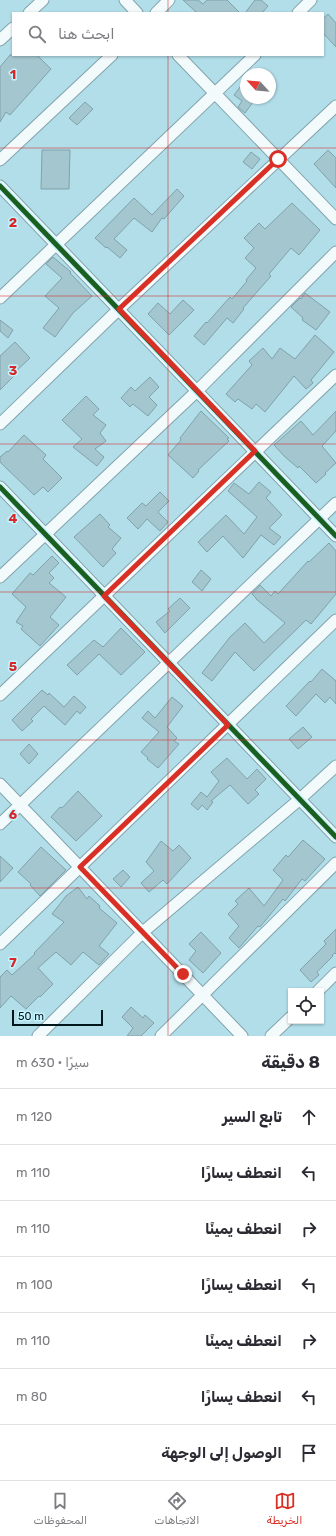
<!DOCTYPE html>
<html lang="ar">
<meta charset="utf-8">
<style>
:root{--surface:#fff;--page:#f2f2f3;--text:#2b2b33;--muted:#7c7c81;--line:#e1e1e2;--accent:#d93025}
body{margin:0;font-family:Rubik,"Noto Naskh Arabic",sans-serif;background:var(--page);color:var(--text);direction:rtl}
.controls{position:absolute;right:12px;bottom:12px;display:grid;overflow:hidden;border-radius:0px;box-shadow:0 1px 3px #0004}
.controls button{width:36px;height:36px;display:grid;place-items:center;padding:0;border:0;border-bottom:1px solid var(--line);background:var(--surface);color:var(--text);font:20px sans-serif}
.compass{position:absolute;left:240px;top:68px;width:36px;height:36px;border-radius:50%;background:var(--surface);box-shadow:0 1px 3px #0004;rotate:296deg}
.scale{position:absolute;left:12px;bottom:10px;width:91px;box-sizing:border-box;padding-left:4px;border:2px solid #00161b;border-top:0;font-size:11px;line-height:14px;white-space:nowrap;color:#00161b;-webkit-text-stroke:3px #c5f3fe;paint-order:stroke}
.stop{position:absolute;width:12px;height:12px;margin:-9px;border:3px solid #d93025;border-radius:50%;background:#fff}
.stop.end{background:#d93025;border-color:#fff;box-shadow:0 1px 4px #0008}
.list{margin:0;padding:0;list-style:none}
h2{display:flex;justify-content:space-between;align-items:center;height:52px;margin:0;padding:0 16px;font-size:17px}
h2 small{font-size:13px;font-weight:400;color:var(--muted)}
.list li{display:grid;grid-template-columns:26px 1fr auto;gap:12px;align-items:center;box-sizing:border-box;height:56px;padding:0 16px;border-top:1px solid var(--line)}
.list b{display:block;font-size:15px;white-space:nowrap}
.list em{font-size:13px;font-style:normal;color:var(--muted)}
.icon{flex:none;width:22px;height:22px;fill:none;stroke:currentColor;stroke-width:2;stroke-linecap:round;stroke-linejoin:round}
.map{position:relative;flex:none;width:336px;height:1036px;overflow:hidden;direction:ltr}
.search{position:absolute;background:var(--surface);box-shadow:0 1px 3px #0004;left:12px;right:12px;top:12px;height:44px;display:flex;align-items:center;gap:10px;box-sizing:border-box;padding:0 14px;border-radius:0px;color:var(--muted);font-size:15px}
.sheet{height:444px;background:var(--surface)}
nav{display:flex;justify-content:space-around;align-items:center;box-sizing:border-box;height:56px;border-top:1px solid var(--line);background:var(--surface);font-size:11px;color:var(--muted)}
nav a{display:grid;justify-items:center;gap:2px}
nav .on{color:var(--accent)}
.map>svg:first-child{display:block}
</style>
<div class="map">
<svg width="336" height="1036" viewBox="0 0 336 1036">
<rect width="100%" height="100%" fill="#b2dee9"/>
<!-- building -->
<path fill="#a4c6ce" stroke="#7fa2ab" d="M183,0H198L203,4L207,0H227L240,13H195L196,12Z
M255,0H261L268,6L262,13H245Z
M328,14L336,23V47L323,33V19Z
M10,55H37L51,69L10,115L6,112L0,122V67Z
M246,79V98H256L245,113L238,107L242,101L234,95Z
M85,102L93,109L77,125L69,118Z
M42,150H70L69,189H41Z
M328,150L336,158V188L314,164Z
M251,152L260,159L252,169L243,162Z
M177,189L184,196L164,219L162,218L152,232L134,218L114,239L127,250L120,258L107,247L106,248L95,238L134,198L152,215Z
M292,203L320,230L299,255L291,248L269,274L271,276L243,308L244,309L233,323L227,318L204,345L194,336L206,322L207,323L230,297L232,299L247,281L246,280L256,268L245,258L254,248L244,238L259,223L265,229Z
M53,257L71,272L70,273L92,296L73,313L55,337L43,328L59,308L45,296L62,278L46,264Z
M305,293L330,312L316,330L302,320L303,318L291,307L300,298L301,299Z
M183,300L194,310L169,335L148,314L158,303L170,314Z
M0,320L13,330L8,338L0,331Z
M315,335L334,352L311,380L313,383L306,389L294,376L265,412L256,404L252,409L238,399L235,402L226,394L252,365L249,361L263,348L272,359L280,348L295,359Z
M15,342L30,358L14,373L16,374L0,390V356Z
M150,377L159,387L149,397L157,405L148,416L133,404L130,407L121,398L131,387L135,391Z
M86,396L99,409L93,415L106,425L100,433L106,441L95,449L104,457L97,466L73,447L82,439L62,420Z
M201,411L229,438L227,439L229,441L198,470L199,471L193,478L168,455L181,440L180,438Z
M336,411V431L322,446L336,463L325,473L326,474L316,483L299,466L298,468L284,456L274,445L301,421L313,435Z
M24,435L46,455L43,459L62,478L48,492L43,487L34,495L0,462V457L7,451L8,452Z
M259,482L271,492L266,498L282,515L269,528L281,537L274,545L261,535L243,558L223,536L207,552L198,542L226,515L244,534L257,517L228,491L234,483L249,494Z
M160,492L169,501L158,512L168,522L160,531L147,519L138,529L127,518L142,503L146,506Z
M100,514L110,525L108,527L121,538L112,549L116,553L103,567L74,537Z
M329,543L336,551V594L311,624L306,620L254,671L235,652L212,681L202,673L230,637L245,623L264,643L285,623L256,599V598L252,594L260,585L271,596L275,591L278,594L308,561L309,562Z
M52,556L59,563L49,573L54,578L49,583L66,597L50,617L59,625L40,646L21,629L23,626L16,622L26,607L12,594L30,573L33,575Z
M201,570L211,579L202,591L192,582Z
M180,598L190,608L165,633L156,622L170,611L168,609Z
M121,628L145,652L121,675L99,654L77,675L67,665L94,640L103,647Z
M322,669L336,681V704L330,697L325,703L316,694L296,716L286,706L310,681L311,682Z
M42,690L48,695L49,693L64,707L74,696L86,707L80,714L77,711L65,725L44,706L31,719L33,721L22,731L12,720Z
M172,697L183,706L167,727L177,738L174,741L179,744L158,768L147,759L148,758L141,752L159,732L142,718L148,711L155,718Z
M303,727L312,737L298,749L289,739Z
M29,744L38,754L29,764L20,754Z
M227,758L247,779L257,769L266,779L255,790L259,794L248,804L230,785L211,801L213,802L207,810L202,805L198,810L191,804L201,792L207,797L219,781L211,772Z
M78,791L102,816L76,841L51,817L60,807L62,808Z
M303,840L325,859L305,881L302,879L285,901L283,899L260,927L258,926L239,948L229,938L239,926L228,914L238,904L235,901L249,888L264,906L283,880L273,870L286,855L288,857Z
M161,841L173,851L179,845L191,858L167,884L163,880L149,892L141,883L154,871L146,862Z
M41,847L66,870L40,896L30,885L31,884L18,872Z
M0,856L13,868L0,882Z
M123,870L130,877L121,887L113,879Z
M78,887L87,899L89,896L100,906L99,908L117,923L99,946L109,954L99,965L83,952L71,965L56,952L38,968L53,984L40,997L39,996L26,1009L11,996L0,1008V977L7,970L12,975L35,954L34,953L64,922L52,914L66,896Z
M336,929V954L335,953L332,955L333,956L317,972L319,975L311,982L300,970L326,944L324,941Z
M201,932L221,953L203,973L189,960L196,951L189,944Z
M131,1007L143,1018L145,1015L154,1023L141,1036H127L133,1028L122,1017Z"/>
<g fill="none" stroke-linecap="round" stroke-linejoin="round">
<!-- minor casing -->
<g stroke="#80a4ac" stroke-width="13">
<path id="minor" d="M125,0L137,13
M29,13L43,0
M156,13L169,0
M298,13L311,0
M0,40L13,28
M178,55L336,219
M0,160L112,55
M0,186L336,536
M0,298L255,55
M0,424L119,309L336,106
M0,487L336,837
M0,577L197,391L336,252
M0,695L336,375
M0,784L242,1036
M0,824L336,503
M0,944L336,620
M318,991L336,973
M38,1036L143,932L300,799L336,766
M161,1036L336,863
M271,1036L291,1017"/>
</g>
<!-- minor -->
<use href="#minor" stroke="#f3fafc" stroke-width="11"/>
<!-- cycleway casing -->
<g stroke="#c5f3fe" stroke-width="8">
<path id="cycleway" d="M0,186L336,536
M0,487L336,837"/>
</g>
<!-- cycleway -->
<use href="#cycleway" stroke="#1b5e20" stroke-width="5"/>
</g>
<g fill="none" stroke-linecap="round" stroke-linejoin="round">
<!-- route -->
<path stroke="#d93025" stroke-width="5" d="M183,974L80,867L228,725L104,596L255,451L119,309L278,159"/>
</g>
<!-- grid -->
<path fill="none" stroke="#d62828" stroke-width="1" stroke-opacity="0.55" d="M168,0V13M168,55V1036M0,148H336M0,296H336M0,444H336M0,592H336M0,740H336M0,888H336"/>
<g font-size="13" text-anchor="middle" font-weight="bold" fill="#d62828" stroke="#c5f3fe" stroke-width="3" stroke-linejoin="round" paint-order="stroke">
<text x="13" y="79">1</text>
<text x="13" y="227">2</text>
<text x="13" y="375">3</text>
<text x="13" y="523">4</text>
<text x="13" y="671">5</text>
<text x="13" y="819">6</text>
<text x="13" y="967">7</text>
</g>
</svg>
<div class="controls">
<button><svg class="icon" aria-label="locate" viewBox="0 0 24 24"><circle cx="12" cy="12" r="6"/><path d="M12 2v4M12 18v4M2 12h4M18 12h4"/></svg></button>
</div>
<svg class="compass" viewBox="-18 -18 36 36"><path d="M0-13l5 13h-10z" fill="#e53935"/><path d="M0 13l5-13h-10z" fill="#7c7c81"/></svg>
<div class="scale">50 m</div>
<div class="stop" style="left:278px;top:159px"></div>
<div class="stop end" style="left:183px;top:974px"></div>
<div class="search"><svg class="icon" aria-label="search" viewBox="0 0 24 24"><circle cx="10" cy="10" r="6"/><path d="M15 15l6 6"/></svg>ابحث هنا</div>
</div>
<section class="sheet">
<h2>8 دقيقة<small>سيرًا · 630 m</small></h2>
<ul class="list">
<li><svg class="icon" aria-label="ahead" viewBox="0 0 24 24"><path d="M12 20V5M6 11l6-6 6 6"/></svg><div><b>تابع السير</b></div><em>120 m</em></li>
<li><svg class="icon" aria-label="left" viewBox="0 0 24 24"><path d="M17 20v-9H6M10 6l-5 5 5 5"/></svg><div><b>انعطف يسارًا</b></div><em>110 m</em></li>
<li><svg class="icon" aria-label="right" viewBox="0 0 24 24"><path d="M7 20v-9h11M14 6l5 5-5 5"/></svg><div><b>انعطف يمينًا</b></div><em>110 m</em></li>
<li><svg class="icon" aria-label="left" viewBox="0 0 24 24"><path d="M17 20v-9H6M10 6l-5 5 5 5"/></svg><div><b>انعطف يسارًا</b></div><em>100 m</em></li>
<li><svg class="icon" aria-label="right" viewBox="0 0 24 24"><path d="M7 20v-9h11M14 6l5 5-5 5"/></svg><div><b>انعطف يمينًا</b></div><em>110 m</em></li>
<li><svg class="icon" aria-label="left" viewBox="0 0 24 24"><path d="M17 20v-9H6M10 6l-5 5 5 5"/></svg><div><b>انعطف يسارًا</b></div><em>80 m</em></li>
<li><svg class="icon" aria-label="arrive" viewBox="0 0 24 24"><path d="M6 21V4h12l-3 4 3 4H6"/></svg><div><b>الوصول إلى الوجهة</b></div></li>
</ul>
</section>
<nav>
<a class="on"><svg class="icon" aria-label="map" viewBox="0 0 24 24"><path d="M3 6l6-2 6 2 6-2v14l-6 2-6-2-6 2zM9 4v14M15 6v14"/></svg>الخريطة</a>
<a><svg class="icon" aria-label="directions" viewBox="0 0 24 24"><path d="M12 3l9 9-9 9-9-9zM9 14v-3h6M13 9l2 2-2 2"/></svg>الاتجاهات</a>
<a><svg class="icon" aria-label="saved" viewBox="0 0 24 24"><path d="M7 4h10v16l-5-4-5 4z"/></svg>المحفوظات</a>
</nav>
